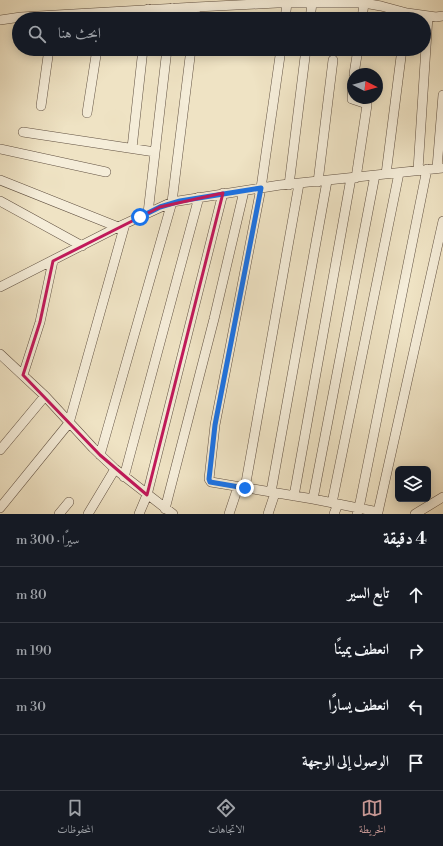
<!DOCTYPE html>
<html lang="ar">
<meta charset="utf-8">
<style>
:root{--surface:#171b24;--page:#242831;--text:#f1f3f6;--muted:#9ea1a6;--line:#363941;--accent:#c59692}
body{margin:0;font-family:"Libre Bodoni",Amiri,serif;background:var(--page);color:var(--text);direction:rtl}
.controls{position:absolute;right:12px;bottom:12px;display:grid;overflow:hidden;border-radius:6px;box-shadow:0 2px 10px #0003}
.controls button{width:36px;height:36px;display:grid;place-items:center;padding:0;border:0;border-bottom:1px solid var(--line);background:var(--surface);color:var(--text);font:20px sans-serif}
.compass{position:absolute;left:347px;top:68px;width:36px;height:36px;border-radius:50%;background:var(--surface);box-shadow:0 2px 10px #0003;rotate:96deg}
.stop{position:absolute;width:12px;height:12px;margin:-9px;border:3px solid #1a73e8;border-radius:50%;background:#fff}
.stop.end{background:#1a73e8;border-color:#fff;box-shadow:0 1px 4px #0008}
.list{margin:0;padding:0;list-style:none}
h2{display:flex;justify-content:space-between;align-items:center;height:52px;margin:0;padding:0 16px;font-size:17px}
h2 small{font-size:13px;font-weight:400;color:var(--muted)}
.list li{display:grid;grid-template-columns:26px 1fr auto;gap:12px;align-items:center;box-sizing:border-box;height:56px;padding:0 16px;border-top:1px solid var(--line)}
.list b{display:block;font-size:15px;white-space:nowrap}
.list em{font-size:13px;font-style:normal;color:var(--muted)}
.icon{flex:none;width:22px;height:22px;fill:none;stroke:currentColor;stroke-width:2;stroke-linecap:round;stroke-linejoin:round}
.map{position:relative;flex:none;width:443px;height:514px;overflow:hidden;direction:ltr}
.search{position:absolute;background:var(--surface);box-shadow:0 2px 10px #0003;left:12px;right:12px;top:12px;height:44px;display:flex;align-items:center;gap:10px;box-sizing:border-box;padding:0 14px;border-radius:22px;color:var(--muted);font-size:15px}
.sheet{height:276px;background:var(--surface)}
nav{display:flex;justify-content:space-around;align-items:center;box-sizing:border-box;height:56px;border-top:1px solid var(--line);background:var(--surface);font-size:11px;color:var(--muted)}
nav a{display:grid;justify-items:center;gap:2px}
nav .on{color:var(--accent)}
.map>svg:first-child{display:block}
</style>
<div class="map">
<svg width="443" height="514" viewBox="0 0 443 514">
<rect width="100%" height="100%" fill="#efe3c4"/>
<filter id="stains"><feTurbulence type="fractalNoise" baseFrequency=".005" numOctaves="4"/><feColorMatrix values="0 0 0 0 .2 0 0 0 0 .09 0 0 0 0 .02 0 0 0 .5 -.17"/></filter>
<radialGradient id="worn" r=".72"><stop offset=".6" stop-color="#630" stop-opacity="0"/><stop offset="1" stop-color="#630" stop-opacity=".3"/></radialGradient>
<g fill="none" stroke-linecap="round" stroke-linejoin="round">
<!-- minor casing -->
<g stroke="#615142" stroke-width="10">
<path id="minor" d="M147,19L148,9
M170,19L172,8
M194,19L196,7
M285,19L287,3
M310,19L312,3
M362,19L364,3
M0,20L21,17L196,7L277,3H364L381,6L407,13L436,17L443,16
M281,49L261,188L215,425L209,479L211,482L313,499L378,512L443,221
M354,74L358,49
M353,84L352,99L364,103L367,105L356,178
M41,106L49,49
M87,113L97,49
M23,132L155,152
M132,148L143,49
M0,149L106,172
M437,168L443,95
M418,170L428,16
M386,174L402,49
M0,180L118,227
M318,182L333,60
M289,185L306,49
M0,201L82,246
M148,213L167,49
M0,287L118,227L172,202L280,185L443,168
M0,354L45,396L93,448L115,469L173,514
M23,375L40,322L53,261
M0,450L45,396
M100,455L172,202L191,49
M124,477L199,197
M245,488L299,184
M271,492L327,181
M294,496L351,178
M313,499L375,175
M332,503L399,173
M0,508L69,423L125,224
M165,509L214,319L244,191
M59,514L69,502
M88,514L115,469
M139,514L147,495L223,193
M229,514L238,487
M268,514L275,493
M334,514L338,504
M357,514L359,508L427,169
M415,514L443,497"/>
</g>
<!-- minor -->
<use href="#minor" stroke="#f5edd9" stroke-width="9"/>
</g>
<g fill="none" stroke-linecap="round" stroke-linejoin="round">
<!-- route -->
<path stroke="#1a73e8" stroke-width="5" d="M140,217L160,207L180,201L261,188L215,425L209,479L210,482L245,488"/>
</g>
<!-- marked area -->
<path fill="none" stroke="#c2185b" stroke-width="3" stroke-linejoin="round" d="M223,193L147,495L100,455L23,375L40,322L53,261L160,207Z"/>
<rect width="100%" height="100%" filter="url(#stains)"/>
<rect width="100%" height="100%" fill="url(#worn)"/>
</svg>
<div class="controls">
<button><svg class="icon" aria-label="layers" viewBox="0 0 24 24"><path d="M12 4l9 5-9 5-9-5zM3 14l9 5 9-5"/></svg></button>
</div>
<svg class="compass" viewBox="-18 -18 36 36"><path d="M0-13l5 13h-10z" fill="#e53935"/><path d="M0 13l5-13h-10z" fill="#9ea1a6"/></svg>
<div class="stop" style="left:140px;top:217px"></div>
<div class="stop end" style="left:245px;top:488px"></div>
<div class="search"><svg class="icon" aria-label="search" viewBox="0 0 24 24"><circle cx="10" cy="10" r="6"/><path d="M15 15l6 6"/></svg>ابحث هنا</div>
</div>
<section class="sheet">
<h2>4 دقيقة<small>سيرًا · 300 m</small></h2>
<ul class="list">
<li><svg class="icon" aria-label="ahead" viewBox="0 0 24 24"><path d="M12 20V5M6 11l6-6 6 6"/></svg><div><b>تابع السير</b></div><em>80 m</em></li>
<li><svg class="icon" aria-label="right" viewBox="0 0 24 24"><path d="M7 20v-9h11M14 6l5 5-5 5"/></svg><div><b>انعطف يمينًا</b></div><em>190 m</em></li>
<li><svg class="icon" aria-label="left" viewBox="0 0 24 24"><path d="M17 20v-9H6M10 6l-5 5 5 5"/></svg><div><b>انعطف يسارًا</b></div><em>30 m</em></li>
<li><svg class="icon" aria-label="arrive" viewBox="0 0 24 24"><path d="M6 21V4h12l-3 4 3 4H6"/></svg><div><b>الوصول إلى الوجهة</b></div></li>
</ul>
</section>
<nav>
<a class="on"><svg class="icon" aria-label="map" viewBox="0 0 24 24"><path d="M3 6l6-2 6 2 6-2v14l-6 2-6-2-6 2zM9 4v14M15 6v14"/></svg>الخريطة</a>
<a><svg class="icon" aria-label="directions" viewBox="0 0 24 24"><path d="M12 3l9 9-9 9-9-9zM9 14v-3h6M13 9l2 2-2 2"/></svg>الاتجاهات</a>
<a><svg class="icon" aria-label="saved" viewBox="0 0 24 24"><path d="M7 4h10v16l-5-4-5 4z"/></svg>المحفوظات</a>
</nav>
